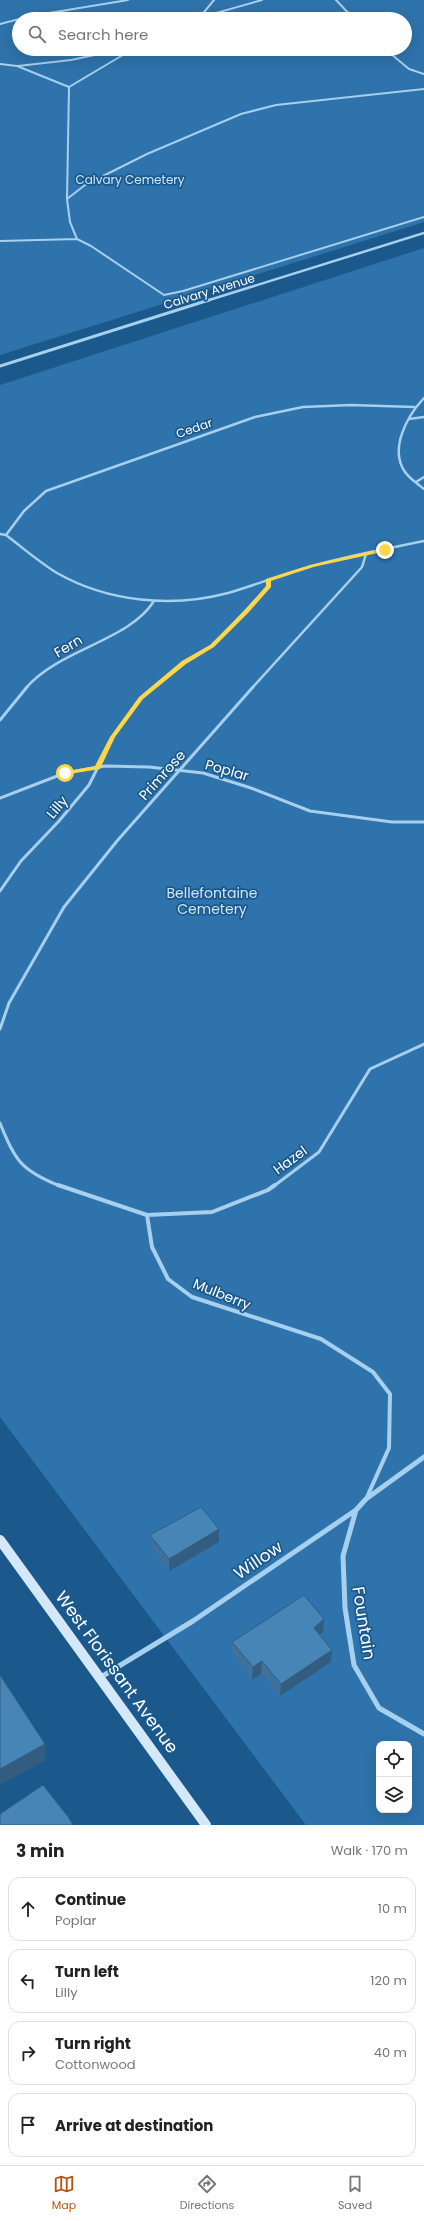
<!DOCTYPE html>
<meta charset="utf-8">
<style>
:root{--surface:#fff;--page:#f2f2f2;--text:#222;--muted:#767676;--line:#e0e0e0;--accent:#b45309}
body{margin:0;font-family:Poppins,sans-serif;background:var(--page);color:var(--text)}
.controls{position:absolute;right:12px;bottom:12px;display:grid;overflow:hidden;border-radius:8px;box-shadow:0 4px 16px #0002}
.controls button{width:36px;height:36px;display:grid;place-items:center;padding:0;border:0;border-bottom:1px solid var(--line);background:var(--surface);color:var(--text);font:20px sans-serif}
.stop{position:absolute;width:12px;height:12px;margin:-9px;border:3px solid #ffd54a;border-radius:50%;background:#fff}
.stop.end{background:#ffd54a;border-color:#fff;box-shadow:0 1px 4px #0008}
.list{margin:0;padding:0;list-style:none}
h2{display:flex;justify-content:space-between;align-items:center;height:52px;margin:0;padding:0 16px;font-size:17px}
h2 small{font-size:13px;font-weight:400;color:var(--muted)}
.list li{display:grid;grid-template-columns:26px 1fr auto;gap:12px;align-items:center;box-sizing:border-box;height:64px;margin:0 8px 8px;padding:0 8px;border:1px solid var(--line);border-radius:12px}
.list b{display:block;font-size:15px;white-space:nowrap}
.list p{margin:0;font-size:13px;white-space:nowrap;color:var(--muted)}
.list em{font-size:13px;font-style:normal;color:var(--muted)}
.icon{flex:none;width:22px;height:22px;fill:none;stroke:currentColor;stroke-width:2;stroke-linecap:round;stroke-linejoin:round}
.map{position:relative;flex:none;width:424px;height:1825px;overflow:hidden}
.search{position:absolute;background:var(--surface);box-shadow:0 4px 16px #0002;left:12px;right:12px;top:12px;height:44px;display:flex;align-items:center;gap:10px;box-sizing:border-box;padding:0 14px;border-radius:22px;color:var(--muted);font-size:15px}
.sheet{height:340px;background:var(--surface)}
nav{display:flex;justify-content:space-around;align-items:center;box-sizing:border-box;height:56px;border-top:1px solid var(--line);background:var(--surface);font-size:11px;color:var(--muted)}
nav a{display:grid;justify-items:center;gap:2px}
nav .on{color:var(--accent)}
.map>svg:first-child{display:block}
</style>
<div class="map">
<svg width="424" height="1825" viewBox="0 0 424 1825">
<rect width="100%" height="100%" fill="#1b598d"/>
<!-- green -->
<path fill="#2e73ab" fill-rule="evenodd" d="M0,0H424V222L0,355ZM19,19H405V49H19Z
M424,248V1825H306L0,1417V385ZM379,1744H409V1810H379Z"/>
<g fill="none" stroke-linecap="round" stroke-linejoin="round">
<!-- lane-far3 -->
<path stroke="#a7cfee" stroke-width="2" d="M336,0L354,19
M200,17L214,0
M195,19L262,0
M0,24L31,16L128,0
M385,49L409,69L424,74
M0,64L17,66L69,87L67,199
M18,66L71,60L123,49
M69,87L133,49
M424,89L276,105L241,114L147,154L85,185L67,199L70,222L77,239L91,246L164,295L183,291L424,217
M0,241L77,239"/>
<!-- lane-far2 -->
<path stroke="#a7cfee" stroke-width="2.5" d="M424,398C407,416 389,449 405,472C410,479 418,484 424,489
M409,419L424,417
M416,482L424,477
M0,534L6,535C23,548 39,562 57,573C108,602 172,608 228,593C255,585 281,575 309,567C346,556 386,549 424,541
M6,535L24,511L46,491L255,417L303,407L351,405L414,407
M26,688C59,649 129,641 154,601
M153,688L184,663L212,646L269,586L268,580
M252,688L362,567L366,554"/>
<!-- lane-far1 -->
<path stroke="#a7cfee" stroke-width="3" d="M0,720L27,687
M0,798L65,773L105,766L149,767L203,773L251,788L310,811L392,822H424
M0,891L21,861L59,821L89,785L113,737L141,698L154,687
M0,1029L9,1003L64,907L117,841L253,687
M0,1123C15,1161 22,1171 60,1186
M274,1186L319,1152L370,1069L424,1044"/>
<!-- lane -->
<path stroke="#a7cfee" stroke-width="4" d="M58,1185L147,1215L152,1247L168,1279L192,1297L321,1339L373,1372L390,1394L389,1448L367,1497
M147,1215L212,1212L268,1190L275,1185"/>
<!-- street-far2 -->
<path stroke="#a7cfee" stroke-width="2.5" d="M206,301L424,233"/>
<!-- street-far1 -->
<path stroke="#a7cfee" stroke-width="3" d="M0,366L209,300"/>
<!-- street -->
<path stroke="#a7cfee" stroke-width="5" d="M356,1510L343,1556L345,1608L354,1665L379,1708L424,1734
M101,1677L193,1621L356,1510L366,1499L424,1457"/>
<!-- secondary -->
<path stroke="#d4e8fa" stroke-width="10" d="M0,1540L206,1825"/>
</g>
<!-- wall -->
<path fill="#3e729d" d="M150,1535L219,1542L169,1571L151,1548Z
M323,1632L320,1635L332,1650L331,1662L280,1696L261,1674L252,1680L232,1654V1642Z"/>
<!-- shaded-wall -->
<path fill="#325d80" d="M219,1529V1542L169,1571V1559Z
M324,1619L323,1632L313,1640L314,1628Z
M332,1650L331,1662L280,1696L281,1684Z
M262,1661L261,1674L252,1680L253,1667Z
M45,1744L46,1760L0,1785V1769Z"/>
<!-- building -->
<path fill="#4885b7" stroke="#325d80" d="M201,1507L219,1529L169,1559L150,1535Z
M304,1595L324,1619L314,1628L332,1650L281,1684L262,1661L253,1667L232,1642Z
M0,1675L45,1744L0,1769Z
M43,1785L69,1818L73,1825H0V1814Z"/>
<!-- route -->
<path fill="#ffd54a" d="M385,548L387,551L313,567L271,581V587L248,613L214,647L186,664L143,699L115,737L100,769L63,775V772L95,766L110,737L139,697L182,661L210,645L244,611L266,586V579L310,565Z"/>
<g text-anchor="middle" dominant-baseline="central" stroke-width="3.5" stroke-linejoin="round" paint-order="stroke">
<!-- far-park labels -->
<g font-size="12" fill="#cde6fa" stroke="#1b598d">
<text x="130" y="179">Calvary Cemetery</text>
</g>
<!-- far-street labels -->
<g font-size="12" fill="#fff" stroke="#1b598d">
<text transform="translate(209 291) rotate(-17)">Calvary Avenue</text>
<text transform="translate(194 428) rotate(-19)">Cedar</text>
</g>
<!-- street labels -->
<g font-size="14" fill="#fff" stroke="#1b598d">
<text transform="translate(68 646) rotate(-31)">Fern</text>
<text transform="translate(227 770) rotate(16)">Poplar</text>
<text transform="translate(162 775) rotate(-48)">Primrose</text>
<text transform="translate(57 807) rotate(-50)">Lilly</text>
<text transform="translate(290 1160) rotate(-36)">Hazel</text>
<text transform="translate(222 1294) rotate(22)">Mulberry</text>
</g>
<!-- park labels -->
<g font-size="14" fill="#cde6fa" stroke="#1b598d">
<text x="212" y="893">Bellefontaine<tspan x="212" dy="16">Cemetery</tspan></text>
</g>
<!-- near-street labels -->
<g font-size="17" fill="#fff" stroke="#1b598d">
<text transform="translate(258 1560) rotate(-34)">Willow</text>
<text transform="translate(364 1623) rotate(81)">Fountain</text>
<text transform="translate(117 1672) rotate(54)">West Florissant Avenue</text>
</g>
</g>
</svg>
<div class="controls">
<button><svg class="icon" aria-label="locate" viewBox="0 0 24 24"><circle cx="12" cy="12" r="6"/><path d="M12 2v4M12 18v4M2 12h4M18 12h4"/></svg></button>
<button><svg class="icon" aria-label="layers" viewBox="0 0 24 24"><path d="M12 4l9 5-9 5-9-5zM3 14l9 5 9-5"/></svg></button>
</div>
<div class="stop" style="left:65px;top:773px"></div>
<div class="stop end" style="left:385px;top:550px"></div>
<div class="search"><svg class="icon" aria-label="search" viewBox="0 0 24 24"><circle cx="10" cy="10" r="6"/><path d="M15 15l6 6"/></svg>Search here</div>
</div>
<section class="sheet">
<h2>3 min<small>Walk · 170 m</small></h2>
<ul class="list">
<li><svg class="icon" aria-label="ahead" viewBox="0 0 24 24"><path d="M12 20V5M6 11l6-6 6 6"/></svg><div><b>Continue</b><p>Poplar</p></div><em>10 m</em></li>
<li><svg class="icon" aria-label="left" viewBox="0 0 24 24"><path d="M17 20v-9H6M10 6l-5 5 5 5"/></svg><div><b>Turn left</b><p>Lilly</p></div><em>120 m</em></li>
<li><svg class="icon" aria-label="right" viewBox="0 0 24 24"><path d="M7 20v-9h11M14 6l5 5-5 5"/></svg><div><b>Turn right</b><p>Cottonwood</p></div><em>40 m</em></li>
<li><svg class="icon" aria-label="arrive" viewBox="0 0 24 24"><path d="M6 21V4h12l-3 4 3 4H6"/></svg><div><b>Arrive at destination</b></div></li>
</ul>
</section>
<nav>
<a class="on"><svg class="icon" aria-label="map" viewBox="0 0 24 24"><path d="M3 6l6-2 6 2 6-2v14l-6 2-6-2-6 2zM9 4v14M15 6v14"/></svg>Map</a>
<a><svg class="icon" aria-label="directions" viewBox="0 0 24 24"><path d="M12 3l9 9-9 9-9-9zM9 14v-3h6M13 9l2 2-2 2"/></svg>Directions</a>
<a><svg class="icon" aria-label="saved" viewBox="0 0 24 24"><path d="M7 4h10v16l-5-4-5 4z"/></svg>Saved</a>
</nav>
